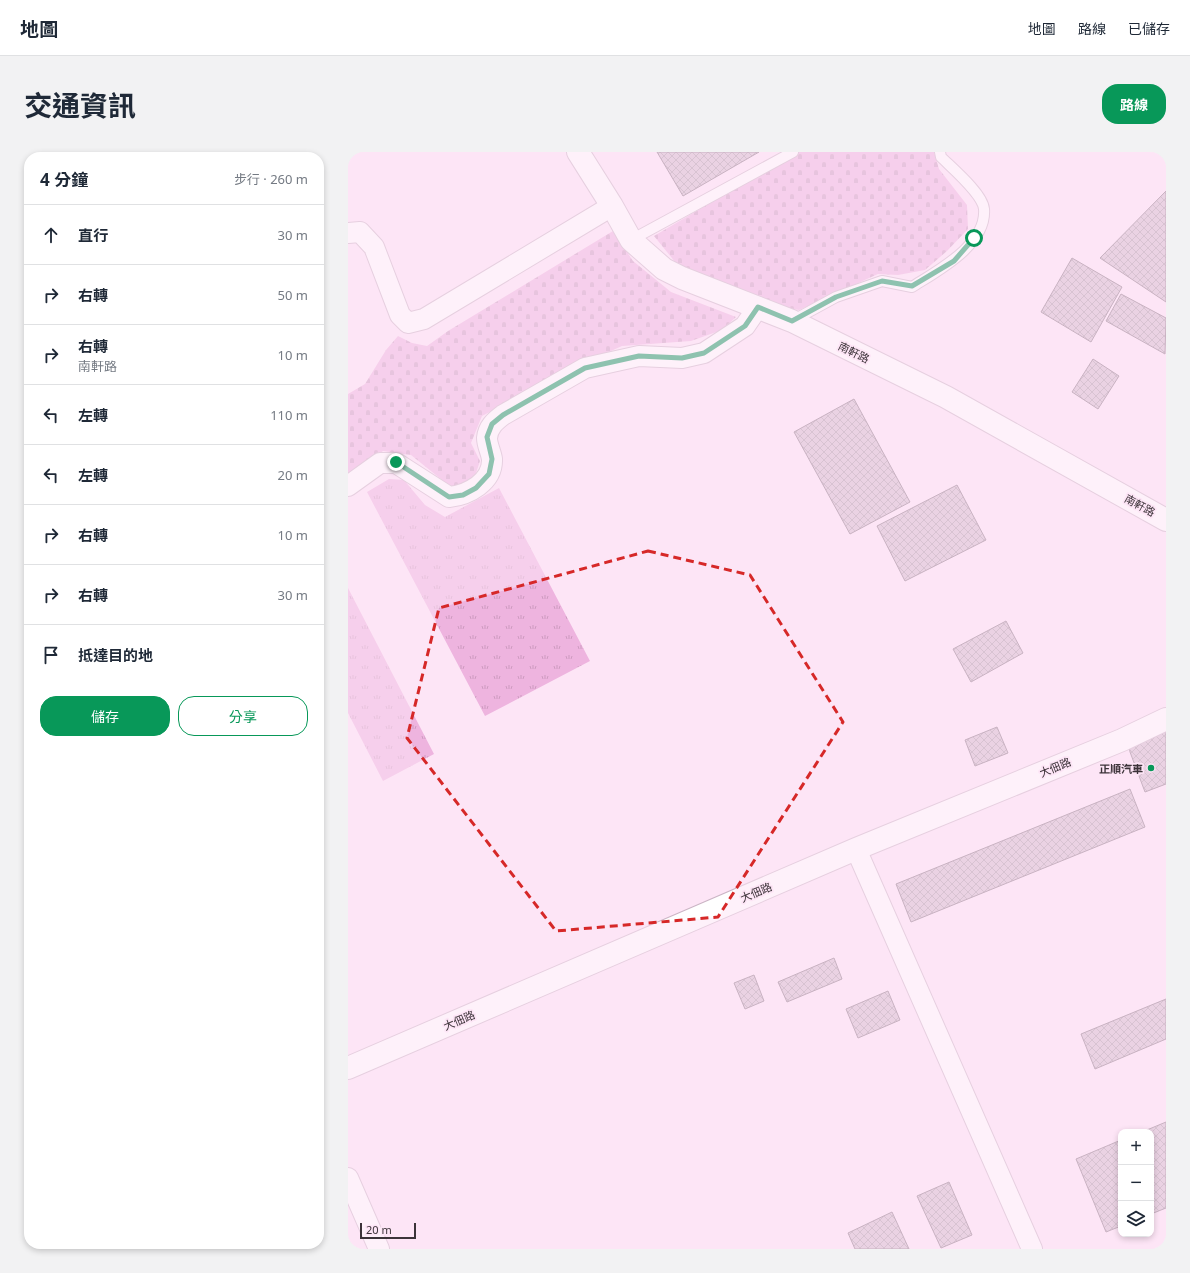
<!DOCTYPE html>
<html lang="zh-TW">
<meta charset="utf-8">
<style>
:root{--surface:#fff;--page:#f2f2f3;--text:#1f2937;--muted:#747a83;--line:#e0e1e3;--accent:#089859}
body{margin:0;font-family:"Noto Sans","Noto Sans TC",sans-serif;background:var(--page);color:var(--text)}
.controls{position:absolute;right:12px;bottom:12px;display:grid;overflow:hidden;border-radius:8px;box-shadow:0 2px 6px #0003}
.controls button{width:36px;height:36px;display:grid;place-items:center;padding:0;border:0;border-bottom:1px solid var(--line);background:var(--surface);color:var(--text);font:20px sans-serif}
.scale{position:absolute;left:12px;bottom:10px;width:56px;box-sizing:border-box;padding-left:4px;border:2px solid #3c3339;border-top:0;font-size:11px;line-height:14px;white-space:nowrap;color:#3c3339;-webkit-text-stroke:3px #fde5f6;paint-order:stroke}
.stop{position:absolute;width:12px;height:12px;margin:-9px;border:3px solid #089859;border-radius:50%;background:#fff}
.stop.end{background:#089859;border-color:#fff;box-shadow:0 1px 4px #0008}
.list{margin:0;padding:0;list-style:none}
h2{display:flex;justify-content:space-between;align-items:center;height:52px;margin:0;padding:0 16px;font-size:17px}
h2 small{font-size:13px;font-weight:400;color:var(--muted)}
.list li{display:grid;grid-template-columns:26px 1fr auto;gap:12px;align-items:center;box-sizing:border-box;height:60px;padding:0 16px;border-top:1px solid var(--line)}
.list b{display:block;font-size:15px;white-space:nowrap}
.list p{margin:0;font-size:13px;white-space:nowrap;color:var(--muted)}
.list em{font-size:13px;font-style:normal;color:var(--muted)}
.actions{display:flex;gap:8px;padding:12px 16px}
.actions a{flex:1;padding:9px 0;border:1px solid var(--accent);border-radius:16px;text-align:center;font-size:14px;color:var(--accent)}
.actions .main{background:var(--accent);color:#fff}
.icon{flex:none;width:22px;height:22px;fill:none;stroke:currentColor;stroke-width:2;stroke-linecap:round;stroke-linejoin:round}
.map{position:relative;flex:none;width:818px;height:1097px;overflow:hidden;border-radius:16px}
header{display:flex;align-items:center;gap:24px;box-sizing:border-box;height:56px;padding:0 20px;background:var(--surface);border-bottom:1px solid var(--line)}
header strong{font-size:19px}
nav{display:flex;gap:22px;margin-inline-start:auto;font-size:14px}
.intro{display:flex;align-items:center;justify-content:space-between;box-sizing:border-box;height:96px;padding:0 24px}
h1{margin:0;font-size:28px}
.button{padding:10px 18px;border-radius:16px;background:var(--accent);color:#fff;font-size:14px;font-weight:700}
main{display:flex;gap:24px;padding:0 24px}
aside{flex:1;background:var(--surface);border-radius:16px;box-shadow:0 2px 6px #0003}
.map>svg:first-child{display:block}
</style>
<header>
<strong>地圖</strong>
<nav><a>地圖</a><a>路線</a><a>已儲存</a></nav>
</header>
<div class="intro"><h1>交通資訊</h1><a class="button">路線</a></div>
<main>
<aside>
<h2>4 分鐘<small>步行 · 260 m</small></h2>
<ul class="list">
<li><svg class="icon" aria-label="ahead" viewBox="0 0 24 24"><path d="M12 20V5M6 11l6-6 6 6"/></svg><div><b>直行</b></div><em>30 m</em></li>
<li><svg class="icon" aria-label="right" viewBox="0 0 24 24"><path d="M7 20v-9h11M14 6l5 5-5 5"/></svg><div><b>右轉</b></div><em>50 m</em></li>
<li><svg class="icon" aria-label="right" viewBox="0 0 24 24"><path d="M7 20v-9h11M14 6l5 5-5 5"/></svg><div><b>右轉</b><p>南軒路</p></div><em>10 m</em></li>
<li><svg class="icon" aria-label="left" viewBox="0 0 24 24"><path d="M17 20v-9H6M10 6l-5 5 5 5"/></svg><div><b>左轉</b></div><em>110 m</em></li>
<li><svg class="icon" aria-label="left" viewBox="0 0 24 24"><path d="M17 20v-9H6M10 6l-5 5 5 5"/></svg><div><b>左轉</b></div><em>20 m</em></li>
<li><svg class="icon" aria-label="right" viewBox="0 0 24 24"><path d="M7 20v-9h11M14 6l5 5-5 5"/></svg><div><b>右轉</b></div><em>10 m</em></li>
<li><svg class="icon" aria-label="right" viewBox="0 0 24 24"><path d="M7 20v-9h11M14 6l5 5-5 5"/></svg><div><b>右轉</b></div><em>30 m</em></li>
<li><svg class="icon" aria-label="arrive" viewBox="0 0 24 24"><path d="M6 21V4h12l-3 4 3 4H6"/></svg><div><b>抵達目的地</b></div></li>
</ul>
<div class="actions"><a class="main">儲存</a><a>分享</a></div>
</aside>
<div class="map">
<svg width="818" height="1097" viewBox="0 0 818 1097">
<defs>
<pattern id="grass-tufts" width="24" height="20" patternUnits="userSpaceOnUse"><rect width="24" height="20" fill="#eeb4df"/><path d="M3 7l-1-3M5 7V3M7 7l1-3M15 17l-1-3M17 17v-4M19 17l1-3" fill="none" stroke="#cd9bc0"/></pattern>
<pattern id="cemetery-stones" width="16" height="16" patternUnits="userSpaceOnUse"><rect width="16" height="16" fill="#eeb4df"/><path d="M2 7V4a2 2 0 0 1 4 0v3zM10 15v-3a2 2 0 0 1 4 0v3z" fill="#cd9bc0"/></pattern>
<pattern id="building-cross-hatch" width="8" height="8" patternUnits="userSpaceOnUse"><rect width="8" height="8" fill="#d2bbcc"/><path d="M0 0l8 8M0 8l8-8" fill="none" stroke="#ac99a7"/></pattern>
</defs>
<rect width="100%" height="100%" fill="#fde5f6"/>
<!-- grass -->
<path fill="url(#grass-tufts)" d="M41,327L56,328L77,353L97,365L151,336L242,509L137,564L19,340Z
M0,436L86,602L35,629L0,561Z"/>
<!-- cemetery -->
<path fill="url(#cemetery-stones)" d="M449,0H586L591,17L619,53L620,77L599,99L577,118L550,123L530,122L451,158L428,154L332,116L306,84Z
M265,79L285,109L323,140L388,165L374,178L343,189L274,194L230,214L134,264L123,291L132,309L126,327L104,336L63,303L35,299L0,325V242L17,232L38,198L50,184L64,191L79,194L100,179Z"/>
<!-- building -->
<path fill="url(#building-cross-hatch)" stroke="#897483" d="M309,0H411L335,44Z
M818,39V150L752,106Z
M724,106L774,135L743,190L693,160Z
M773,142L818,166L817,202L758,169Z
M745,207L771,224L750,257L724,240Z
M506,247L562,350L502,382L446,280Z
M609,333L638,388L557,429L529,374Z
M658,469L675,501L623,530L605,497Z
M649,575L660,601L627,614L617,588Z
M818,575V632L797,640L782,600L781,593Z
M782,637L797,675L563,770L548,732Z
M486,806L494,827L439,850L430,830Z
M406,823L416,849L397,857L386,831Z
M540,839L552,868L510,886L498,857Z
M818,847V887L747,917L733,882Z
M818,970V1056L803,1062V980H794Z
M773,988V1074L758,1080L728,1007Z
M601,1030L624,1083L593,1096L569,1044Z
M544,1060L561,1097H507L500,1081Z"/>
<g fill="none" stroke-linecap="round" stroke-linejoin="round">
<!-- service casing -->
<g stroke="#cbb5c5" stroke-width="12">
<path id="service" d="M283,88L445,0
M444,169L488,145L534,129L564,135C589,119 639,93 636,57C635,42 604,16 593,5L592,0"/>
</g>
<!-- minor casing -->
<g stroke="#cbb5c5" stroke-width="22">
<path id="minor" d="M0,81L12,80L26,95L52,163L60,171L76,167L264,54
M0,334L32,311H48L101,345C120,343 145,330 144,307C143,300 139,293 139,286C140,275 147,269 155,263L237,216L291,204L334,206L356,201L397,174L410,155
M508,697L684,1097
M0,1026L31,1097"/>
</g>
<!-- tertiary casing -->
<g stroke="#cbb5c5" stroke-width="24">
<path id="tertiary" d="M230,0L264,54L283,88L316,117L334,126L444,169L598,245L818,368
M0,916L508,697L774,588L818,567"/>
</g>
<!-- service -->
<use href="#service" stroke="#fff" stroke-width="10"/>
<!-- minor -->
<use href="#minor" stroke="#fff" stroke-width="20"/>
<!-- tertiary -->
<use href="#tertiary" stroke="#fff" stroke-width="22"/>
</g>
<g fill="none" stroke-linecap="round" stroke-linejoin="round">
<!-- route -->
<path stroke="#089859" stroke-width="5" d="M48,310L101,345L115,343L128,336L141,322L144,307L139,285L144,272L155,263L237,216L291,204L334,206L356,201L397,174L410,155L444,169L488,145L534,129L564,134L606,109L626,86"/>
</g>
<!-- marked area -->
<path d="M0 0H818V1097H0ZM300,399L402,423L495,570L370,765L208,779L59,586L91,456Z" fill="#fde5f6" fill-opacity=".55" fill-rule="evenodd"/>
<path fill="none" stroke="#d62828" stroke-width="3" stroke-dasharray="8 5" stroke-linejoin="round" d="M300,399L402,423L495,570L370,765L208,779L59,586L91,456Z"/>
<!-- markers -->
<circle fill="#089859" stroke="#fde5f6" stroke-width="1.5" cx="803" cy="616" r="4"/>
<g text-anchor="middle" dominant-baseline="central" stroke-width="3.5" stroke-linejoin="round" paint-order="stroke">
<!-- street labels -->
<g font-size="11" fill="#3c3339" stroke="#fde5f6">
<text transform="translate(506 200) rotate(26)">南軒路</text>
<text transform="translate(792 353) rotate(29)">南軒路</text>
<text transform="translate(707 615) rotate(-22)">大佃路</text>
<text transform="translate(408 740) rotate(-23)">大佃路</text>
<text transform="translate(111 868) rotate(-23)">大佃路</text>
</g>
<!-- poi labels -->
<g font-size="11" font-weight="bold" fill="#3c3339" stroke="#fde5f6" text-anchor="end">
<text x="795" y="616">正順汽車</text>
</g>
</g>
</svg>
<div class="controls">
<button>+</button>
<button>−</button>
<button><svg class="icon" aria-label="layers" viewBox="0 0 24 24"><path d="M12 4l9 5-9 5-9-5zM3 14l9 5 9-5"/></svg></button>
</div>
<div class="scale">20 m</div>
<div class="stop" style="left:626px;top:86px"></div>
<div class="stop end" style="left:48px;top:310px"></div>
</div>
</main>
